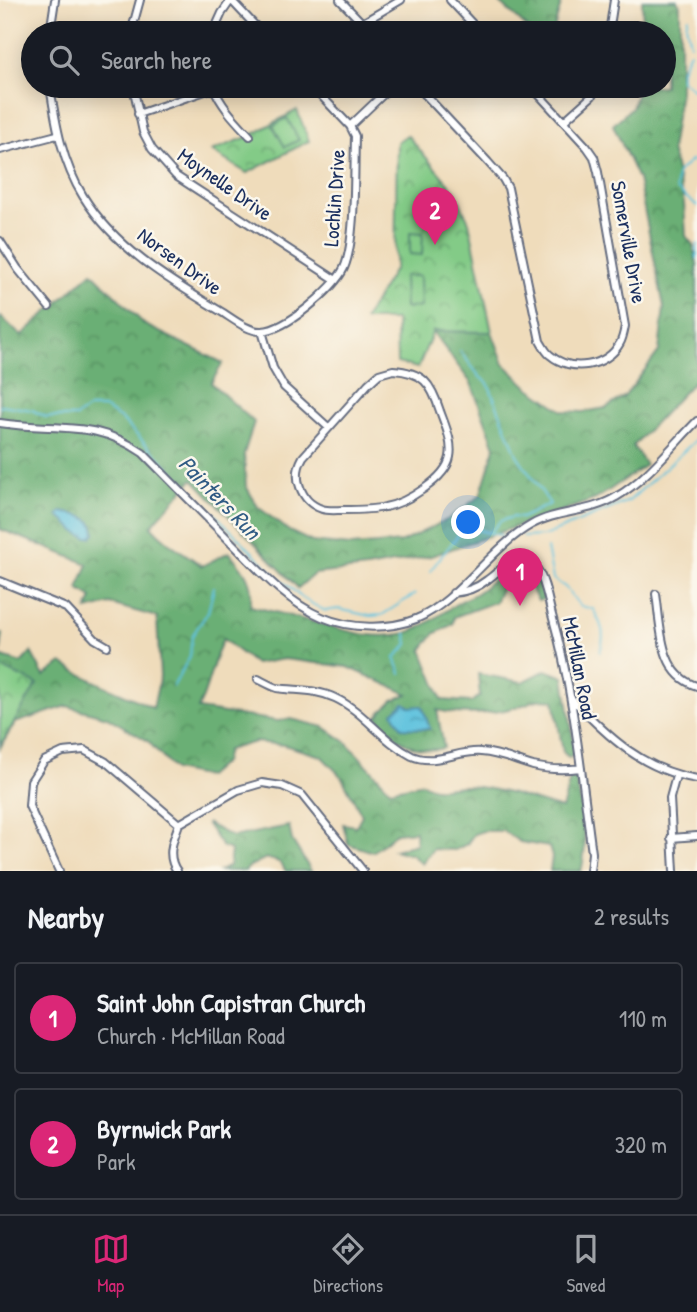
<!DOCTYPE html>
<meta charset="utf-8">
<style>
:root{--surface:#171b24;--page:#20242c;--text:#f1f3f6;--muted:#9ea1a6;--line:#363941;--accent:#db2777}
body{margin:0;font-family:"Patrick Hand",sans-serif;background:var(--page);color:var(--text)}
.you{position:absolute;left:469px;top:523px;width:24px;height:24px;margin:-18px;border:5px solid #fff;border-radius:50%;background:#1a73e8;box-shadow:0 0 0 10px #1a73e833}
.badge{display:grid;place-items:center;width:46px;height:46px;border-radius:50%;background:var(--accent);color:#fff;font-size:23px;font-weight:700}
.pin{position:absolute;translate:-50% -58px;filter:drop-shadow(0 2px 4px #0008)}
.pin::after{content:'';position:absolute;top:37px;width:24px;height:21px;background:inherit;clip-path:polygon(0 0,100% 0,50% 100%)}
.list{margin:0;padding:0;list-style:none}
h2{display:flex;justify-content:space-between;align-items:center;height:91px;margin:0;padding:0 28px;font-size:30px}
h2 small{font-size:23px;font-weight:400;color:var(--muted)}
.list li{display:grid;grid-template-columns:46px 1fr auto;gap:21px;align-items:center;box-sizing:border-box;height:112px;margin:0 14px 14px;padding:0 14px;border:2px solid var(--line);border-radius:7px}
.list b{display:block;font-size:26px;white-space:nowrap}
.list p{margin:0;font-size:23px;white-space:nowrap;color:var(--muted)}
.list em{font-size:23px;font-style:normal;color:var(--muted)}
.icon{flex:none;width:38px;height:38px;fill:none;stroke:currentColor;stroke-width:2;stroke-linecap:round;stroke-linejoin:round}
.map{position:relative;flex:none;width:697px;height:871px;overflow:hidden}
.search{position:absolute;background:var(--surface);box-shadow:0 4px 18px #0003;left:21px;right:21px;top:21px;height:77px;display:flex;align-items:center;gap:18px;box-sizing:border-box;padding:0 24px;border-radius:38px;color:var(--muted);font-size:26px}
.sheet{height:343px;background:var(--surface)}
nav{display:flex;justify-content:space-around;align-items:center;box-sizing:border-box;height:98px;border-top:2px solid var(--line);background:var(--surface);font-size:19px;color:var(--muted)}
nav a{display:grid;justify-items:center;gap:4px}
nav .on{color:var(--accent)}
.map>svg:first-child{display:block}
</style>
<div class="map">
<svg width="697" height="871" viewBox="0 0 697 871">
<defs>
<pattern id="forest-crowns" width="20" height="18" patternUnits="userSpaceOnUse" patternTransform="scale(1.75)"><rect width="20" height="18" fill="#6aaf74"/><path d="M2 6a3 3 0 1 1 6 0M12 15a3 3 0 1 1 6 0" fill="none" stroke="#568f62"/></pattern>
<pattern id="park-crowns" width="20" height="18" patternUnits="userSpaceOnUse" patternTransform="scale(1.75)"><rect width="20" height="18" fill="#83cb87"/><path d="M2 6a3 3 0 1 1 6 0M12 15a3 3 0 1 1 6 0" fill="none" stroke="#6aa572"/></pattern>
<pattern id="water-ripples" width="26" height="14" patternUnits="userSpaceOnUse" patternTransform="scale(1.75)"><rect width="26" height="14" fill="#60c3de"/><path d="M2 4q2-2 4 0t4 0M15 11q2-2 4 0t4 0" fill="none" stroke="#4e9fb7"/></pattern>
</defs>
<rect width="100%" height="100%" fill="#fbf7ec"/>
<filter id="ink" filterUnits="userSpaceOnUse"><feTurbulence type="fractalNoise" baseFrequency=".0143" numOctaves="2"/><feDisplacementMap in="SourceGraphic" scale="14" xChannelSelector="R" yChannelSelector="G"/><feConvolveMatrix kernelMatrix="1 2 1 2 8 2 1 2 1" color-interpolation-filters="sRGB"/></filter>
<filter id="wash" filterUnits="userSpaceOnUse"><feTurbulence type="fractalNoise" baseFrequency=".00686" numOctaves="4" result="noise"/><feDisplacementMap in="SourceGraphic" scale="28" xChannelSelector="R" yChannelSelector="G"/><feGaussianBlur stdDeviation="1.57" result="paint"/><feColorMatrix in="noise" values="0 0 0 0 0 0 0 0 0 0 0 0 0 0 0 0 0 1.4 0 .05"/><feComposite in="paint" operator="in"/></filter>
<g filter="url(#wash)">
<rect width="100%" height="100%" fill="#efdcbb"/>
<!-- forest -->
<path fill="url(#forest-crowns)" stroke="#426f69" stroke-width="2" d="M497,0H562L553,33H533Z
M642,0H677L680,5V91L671,150L684,203L686,236L693,245L697,264V378L633,446L646,465L596,499L431,556L367,568L314,574L298,588L193,479L151,526C165,543 184,552 202,566L229,552C244,570 255,582 250,606C272,611 295,617 317,623C345,630 372,640 401,634C427,629 448,606 471,596C488,589 499,568 515,567C535,565 538,584 544,599L538,601L525,577L503,585L495,602L454,617L453,624L434,634L422,650L442,700L471,702L480,696L478,674L523,682L546,670L564,677L575,752L569,758L563,752L554,700C536,697 533,703 516,707C490,715 464,716 437,710L444,748C413,755 395,739 376,717L393,700L408,694L348,667L284,659L255,664L223,639C212,662 209,686 198,709L278,721L291,719L324,727L347,743L390,790L423,783C438,793 448,786 465,786C498,787 531,800 562,809L570,779L575,777C582,804 589,845 581,871H550L552,857L549,847L520,842L503,831H483L474,834L467,844L455,850L433,849L422,864L412,855L394,850L416,844L415,831L396,833L373,852L348,844L343,824L356,826L362,815L341,776L321,756L284,745L255,742L227,750L224,762L207,777L174,770L148,741L107,717L67,706L15,723L0,748V633L3,634L0,656L21,663L31,652L44,676L62,663C90,682 122,692 153,708L160,677L157,617L110,604L87,610L92,598L78,589L88,564L0,529V316L21,336L92,272L145,325L223,363L211,383L254,422L244,454L246,486L258,507L289,531L312,542L351,546L402,542L447,520L480,496L495,447L471,383L432,331L492,332L504,364L528,387L563,411L583,412L606,408L625,396L659,351L664,307L638,179L613,125L632,107L639,86H664V33H643Z
M206,823L232,837L289,826L292,840L311,871H286L279,862L266,858L250,866L245,871H220L229,866L231,850L222,847Z"/>
<!-- park -->
<path fill="url(#park-crowns)" stroke="#4f7d72" stroke-width="2" d="M297,110L309,141L247,173L211,151L250,136Z
M407,135L455,191L469,222L492,332L433,331L418,368L397,363L396,320H364L395,268L397,142Z
M0,667L37,684L0,746Z"/>
<!-- pitch -->
<path fill="#83cb87" stroke="#4f7d72" stroke-width="2" d="M287,118L299,140L285,147L273,126Z
M410,232L423,233L422,255L410,254Z
M404,276H420L421,307L405,308Z"/>
<!-- water -->
<path fill="url(#water-ripples)" stroke="#3e799e" stroke-width="2" d="M61,512C76,515 94,515 95,533L91,537C79,539 69,523 58,516Z
M404,703L411,707L422,706L430,729L402,728L393,713Z"/>
<g fill="none" stroke-linecap="round" stroke-linejoin="round">
<!-- stream -->
<path stroke="#60c3de" stroke-width="2" d="M688,17L686,24L690,44
M690,52L681,69V80L697,92
M692,160L677,173L676,189L697,206
M697,244V258
M460,351L480,377L488,383L517,455L550,504L521,518L513,517L500,521L490,533
M0,407L2,405L32,410L46,417H76L89,408H104L121,419L271,571L302,598L325,611L338,609L370,616L382,615L415,594
M523,537L544,536L629,501L697,439
M547,548L553,579L565,587L580,606L593,609C602,625 606,634 600,652
M430,571L459,534L478,530L503,536
M401,673L395,658L408,644L406,633
M173,687L190,656L192,636L208,612L214,587"/>
</g>
</g>
<g filter="url(#ink)">
<g fill="none" stroke-linecap="round" stroke-linejoin="round">
<!-- minor casing -->
<g stroke="#656c7f" stroke-width="10">
<path id="minor" d="M231,0L262,33
M340,0L372,33
M450,0L481,33
M362,23L401,0
M50,33L55,0
M131,33L140,0
M213,33L222,13L231,0
M609,33L614,0
M50,86C56,125 62,162 83,196C115,248 169,280 220,311C232,318 248,332 262,331C286,330 334,289 344,268C356,242 354,168 355,136L350,126L392,86
M133,86L143,132L152,149L176,176L336,280
M213,86C221,106 235,120 250,136
M312,86L350,126
M417,86L488,162L503,179L508,188L540,341C543,346 546,352 550,355C571,373 607,367 620,343C623,338 624,331 625,326L598,172L594,157L587,147L531,86
M138,114L214,88
M564,121L592,96L598,86
M0,150L57,135
M0,241L18,269L49,307
M262,331L273,368L284,387L328,427
M393,370C423,372 431,383 440,411C445,425 453,442 450,457C446,479 406,503 385,507C372,510 356,510 343,510C336,510 328,511 322,509C310,505 304,498 300,487C296,477 298,466 303,457L368,384L379,374Z
M0,423C56,432 92,418 143,453C172,482 200,511 229,540C257,568 285,601 322,617C350,629 388,630 416,619C458,602 490,548 531,525C557,510 590,513 616,497C645,481 673,445 697,421
M0,581L66,608L95,639L107,646
M453,593C465,592 477,588 487,580C499,572 507,559 524,562C529,562 534,565 537,569C546,582 548,601 552,615C574,693 581,773 592,853L590,871
M656,594C661,626 659,675 697,686
M258,679C264,682 271,686 277,688C297,691 317,689 335,698C365,712 382,741 412,756C435,766 458,750 481,752C500,753 515,761 533,766C549,770 564,770 581,768
M572,699C608,737 643,770 697,779
M671,838L697,836
M59,871L29,806L31,781L44,761L63,752L84,750L106,762L179,824
M177,871C166,856 173,840 179,824L238,790L262,783L282,786L302,795L363,871
M674,871L670,798L676,776"/>
</g>
<!-- minor -->
<use href="#minor" stroke="#fff" stroke-width="6"/>
</g>
</g>
<g text-anchor="middle" dominant-baseline="central" stroke-width="5" stroke-linejoin="round" paint-order="stroke">
<!-- street labels -->
<g font-size="21" fill="#1b2f5e" stroke="#fbf7ec">
<text transform="translate(225 184) rotate(35)">Moynelle Drive</text>
<text transform="translate(334 198) rotate(-86)">Lochlin Drive</text>
<text transform="translate(629 242) rotate(80)">Somerville Drive</text>
<text transform="translate(180 261) rotate(36)">Norsen Drive</text>
<text transform="translate(580 668) rotate(79)">McMillan Road</text>
</g>
<!-- water labels -->
<g font-size="23" font-style="italic" fill="#305b84" stroke="#fbf7ec">
<text transform="translate(220 497) rotate(46)">Painters Run</text>
</g>
</g>
</svg>
<div class="you"></div>
<div class="pin badge" style="left:520px;top:606px">1</div>
<div class="pin badge" style="left:435px;top:245px">2</div>
<div class="search"><svg class="icon" aria-label="search" viewBox="0 0 24 24"><circle cx="10" cy="10" r="6"/><path d="M15 15l6 6"/></svg>Search here</div>
</div>
<section class="sheet">
<h2>Nearby<small>2 results</small></h2>
<ul class="list">
<li><span class="badge">1</span><div><b>Saint John Capistran Church</b><p>Church · McMillan Road</p></div><em>110 m</em></li>
<li><span class="badge">2</span><div><b>Byrnwick Park</b><p>Park</p></div><em>320 m</em></li>
</ul>
</section>
<nav>
<a class="on"><svg class="icon" aria-label="map" viewBox="0 0 24 24"><path d="M3 6l6-2 6 2 6-2v14l-6 2-6-2-6 2zM9 4v14M15 6v14"/></svg>Map</a>
<a><svg class="icon" aria-label="directions" viewBox="0 0 24 24"><path d="M12 3l9 9-9 9-9-9zM9 14v-3h6M13 9l2 2-2 2"/></svg>Directions</a>
<a><svg class="icon" aria-label="saved" viewBox="0 0 24 24"><path d="M7 4h10v16l-5-4-5 4z"/></svg>Saved</a>
</nav>
